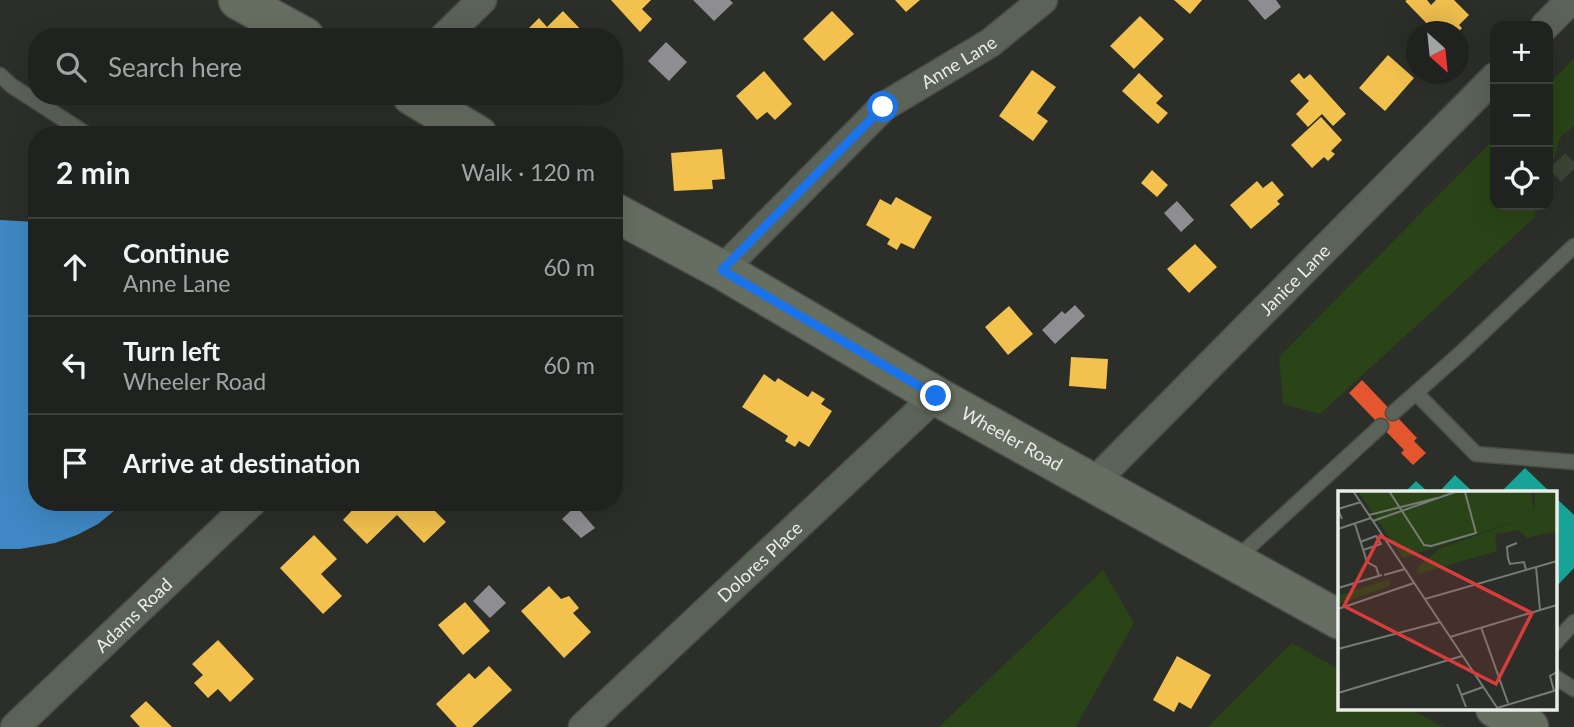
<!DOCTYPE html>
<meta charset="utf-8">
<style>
:root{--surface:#20221f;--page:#282a28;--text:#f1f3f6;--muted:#a2a4a4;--line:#3d3f3d}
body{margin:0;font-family:Lato,sans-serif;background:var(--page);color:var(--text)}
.controls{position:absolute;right:21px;top:21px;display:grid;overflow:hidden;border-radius:14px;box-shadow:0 7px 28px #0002}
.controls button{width:63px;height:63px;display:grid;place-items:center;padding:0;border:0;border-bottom:2px solid var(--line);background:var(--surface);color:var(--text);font:35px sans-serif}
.compass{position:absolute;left:1406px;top:21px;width:63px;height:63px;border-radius:50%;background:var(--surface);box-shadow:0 7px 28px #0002;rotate:153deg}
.stop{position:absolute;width:21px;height:21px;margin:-16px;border:5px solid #1a73e8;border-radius:50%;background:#fff}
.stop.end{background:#1a73e8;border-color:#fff;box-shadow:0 2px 7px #0008}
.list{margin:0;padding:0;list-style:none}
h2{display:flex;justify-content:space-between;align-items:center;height:91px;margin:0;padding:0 28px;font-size:30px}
h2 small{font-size:23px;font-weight:400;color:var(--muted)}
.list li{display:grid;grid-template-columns:46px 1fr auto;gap:21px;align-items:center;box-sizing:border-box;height:98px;padding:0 28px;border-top:2px solid var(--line)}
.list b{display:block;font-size:26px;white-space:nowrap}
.list p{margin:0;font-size:23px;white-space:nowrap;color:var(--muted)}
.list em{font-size:23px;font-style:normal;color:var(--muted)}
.icon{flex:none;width:38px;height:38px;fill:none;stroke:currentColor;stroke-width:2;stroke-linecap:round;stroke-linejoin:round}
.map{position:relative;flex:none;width:1574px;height:727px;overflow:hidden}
.search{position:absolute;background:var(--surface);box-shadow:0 7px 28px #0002;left:28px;top:28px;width:595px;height:77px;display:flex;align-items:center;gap:18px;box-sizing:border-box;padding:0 24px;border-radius:28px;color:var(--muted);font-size:26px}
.panel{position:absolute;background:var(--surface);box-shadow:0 7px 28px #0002;left:28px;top:126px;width:595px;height:385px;border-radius:28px}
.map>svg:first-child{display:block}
</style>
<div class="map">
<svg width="1574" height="727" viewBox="0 0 1574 727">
<rect width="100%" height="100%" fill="#2b2e29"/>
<!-- green -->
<path fill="#2a4317" d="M1574,58V126L1561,136L1548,176V85Z
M1495,138V205H1538L1534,218L1320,414L1283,404L1279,357Z
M1103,570L1134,623L1076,727H939Z
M1292,643L1339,669L1340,708H1409L1443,727H1208Z"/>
<!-- homes -->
<path fill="#f2c14e" d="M611,0H651L642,9L652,19L640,32Z
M895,0H920L906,12Z
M1174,0H1202L1190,14Z
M1407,0H1427L1431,5L1436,0H1454L1469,15L1459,25L1462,28L1458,32H1435L1405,1Z
M563,11L588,37H520L539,18L547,27Z
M832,11L854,34L824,61L803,39Z
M1140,16L1164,39L1134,69L1110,46Z
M1388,55L1414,78L1385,111L1359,88Z
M1032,70L1056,87L1037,113L1048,121L1033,141L999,116Z
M764,71L792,104L775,120L767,112L757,120L736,96Z
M1139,73L1163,96L1156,103L1168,113L1158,124L1122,91Z
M1299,73L1304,79L1310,74L1346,114L1333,126L1322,114L1308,127L1296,114L1309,101L1290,81Z
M1321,117L1342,140L1331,151L1335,154L1328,161L1324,157L1312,168L1291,145Z
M722,149L725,179L712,180L713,189L674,191L671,153Z
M1152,170L1168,185L1157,197L1141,183Z
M1257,181L1263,188L1272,181L1284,195L1277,201L1280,204L1251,229L1230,205Z
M896,197L932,217L914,249L901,243L897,250L887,244L890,239L866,225L880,199L891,205Z
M1195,244L1217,267L1189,293L1167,269Z
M1009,306L1033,334L1008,355L985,327Z
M1071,357L1108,359L1106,389L1069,386Z
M764,374L775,382L778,378L808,397L812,391L825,399L821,404L832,411L809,447L799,441L795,447L785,441L788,436L742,407Z
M360,502H426L446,522L424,543L397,515L367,544L343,520Z
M314,535L337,559L321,574L342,596L323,614L280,568Z
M549,586L561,599L569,596L579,608L573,613L591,632L564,658L521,611Z
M465,602L490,631L463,655L438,625Z
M218,640L254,679L230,702L218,689L208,698L194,683L203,675L192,664Z
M1177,656L1211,675L1191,709L1179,702L1174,712L1153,700Z
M489,666L512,690L472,727H457L436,704L469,673L475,679Z
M146,701L172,727H140L130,716Z"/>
<!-- shops -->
<path fill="#e4572e" d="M1362,380L1417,438L1414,441L1426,453L1413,465L1401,453L1404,450L1349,393Z"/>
<!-- schools -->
<path fill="#3f88c5" d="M0,220L37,222V502H125L98,524L77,535L55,543L20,549H0Z"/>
<!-- public -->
<path fill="#17a398" d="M1525,468L1550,492H1501Z
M1455,475L1473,492H1439Z
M1416,481L1428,492H1405Z
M1555,497L1574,515V568L1555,588Z"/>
<!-- industry -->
<path fill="#8d8d92" d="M693,0H730L733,3L714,21Z
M1248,0H1276L1281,7L1265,20Z
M666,42L687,62L669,81L648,61Z
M1177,201L1194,220L1181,232L1164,213Z
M1075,305L1085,316L1055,344L1042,330L1062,311L1065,314Z
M576,506L595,528L581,538L562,519Z
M489,585L506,603L490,618L473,601Z"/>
<!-- building -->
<path fill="#3b4434" d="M1565,153L1574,162V169L1561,182L1549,169Z"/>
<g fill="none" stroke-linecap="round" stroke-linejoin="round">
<!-- service casing -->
<g stroke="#4a4c48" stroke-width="17">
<path id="service" d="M0,75L12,86L88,135
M1416,393L1476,454L1574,462
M1393,413L1463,351L1574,246
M1235,560L1381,426
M1555,643L1574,622
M1555,677L1574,689"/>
</g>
<!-- minor casing -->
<g stroke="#4a4c48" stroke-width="31">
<g id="minor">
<path d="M1545,26L1571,0"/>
<path d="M444,37L482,0"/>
<path id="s1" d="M722,270L883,107L990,43L1043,0"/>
<path id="s2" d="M1094,482L1495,77"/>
<path id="s3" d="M15,727L252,502"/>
<path id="s4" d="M583,727L936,396"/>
</g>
</g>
<!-- secondary casing -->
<g stroke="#4a4c48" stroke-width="41">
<g id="secondary">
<path d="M238,0L305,37"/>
<path d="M412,96L478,135"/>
<path id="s5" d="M614,212L722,270L936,396L1340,620"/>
<path d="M1495,708L1529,727"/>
</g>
</g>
<!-- service -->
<use href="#service" stroke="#5b6258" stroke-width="14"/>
<!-- minor -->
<use href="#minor" stroke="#5b6258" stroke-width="28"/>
<!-- secondary -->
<use href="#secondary" stroke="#666d61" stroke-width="38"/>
</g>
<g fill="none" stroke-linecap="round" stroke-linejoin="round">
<!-- route -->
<path stroke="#1a73e8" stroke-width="9" d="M883,107L722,270L936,396"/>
</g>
<g text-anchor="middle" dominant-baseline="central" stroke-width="7" stroke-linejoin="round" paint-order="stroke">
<!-- street labels -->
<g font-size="18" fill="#eaeee8" stroke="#2a3027">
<text stroke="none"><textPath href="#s1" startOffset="317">Anne Lane</textPath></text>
<text stroke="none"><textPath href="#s2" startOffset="285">Janice Lane</textPath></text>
<text stroke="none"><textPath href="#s5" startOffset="458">Wheeler Road</textPath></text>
<text stroke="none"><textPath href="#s4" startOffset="242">Dolores Place</textPath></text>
<text stroke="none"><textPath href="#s3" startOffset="163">Adams Road</textPath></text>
</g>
</g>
<!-- overview -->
<g transform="translate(1338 491)">
<rect width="219" height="219" fill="#2b2e29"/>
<path d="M20,0H193L196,20L197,0H219V40L189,47L180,39L157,43L159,60L80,83L79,77L102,57L189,27L65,67ZM51,88L52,95L0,113V105Z" fill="#2a4317"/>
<path fill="none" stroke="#777b75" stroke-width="2" d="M15,0L160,218M51,0L86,54L93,55L138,42L127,1H120M31,24L99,7M4,28L0,18L23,11M35,30L120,0M17,33L29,71L38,76L41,85M0,38L33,27M22,51L38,45L43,53L25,59M179,52L169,56L170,67L172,73L186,71L188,79M198,76L202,119M46,84L67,78M0,97L44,84M87,108L219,70M0,118L76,92M143,136L170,212M112,146L219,114M0,158L102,131M119,193L128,216M216,200L212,185L219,181M0,202L124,165M123,204L145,196M159,217L219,199"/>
<path fill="#d83c3b" fill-opacity="0.15" stroke="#d83c3b" stroke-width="3.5" d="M42,45L194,122L158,193L6,115Z"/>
<rect width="219" height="219" fill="none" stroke="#eaeee8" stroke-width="3.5"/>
</g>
</svg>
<div class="controls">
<button>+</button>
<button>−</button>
<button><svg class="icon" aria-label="locate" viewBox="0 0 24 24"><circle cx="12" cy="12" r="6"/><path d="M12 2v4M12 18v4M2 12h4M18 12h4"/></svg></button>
</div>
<svg class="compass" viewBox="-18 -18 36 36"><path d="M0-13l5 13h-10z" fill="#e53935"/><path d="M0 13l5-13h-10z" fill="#a2a4a4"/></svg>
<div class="stop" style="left:883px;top:107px"></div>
<div class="stop end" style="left:936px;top:396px"></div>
<div class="search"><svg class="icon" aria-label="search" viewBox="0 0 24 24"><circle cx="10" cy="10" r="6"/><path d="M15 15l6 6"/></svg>Search here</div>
<section class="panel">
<h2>2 min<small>Walk · 120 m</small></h2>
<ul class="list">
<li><svg class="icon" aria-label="ahead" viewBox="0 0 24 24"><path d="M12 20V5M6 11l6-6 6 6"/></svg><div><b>Continue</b><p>Anne Lane</p></div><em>60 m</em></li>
<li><svg class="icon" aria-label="left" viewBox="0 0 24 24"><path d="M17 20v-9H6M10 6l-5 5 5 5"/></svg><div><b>Turn left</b><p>Wheeler Road</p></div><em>60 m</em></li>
<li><svg class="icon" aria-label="arrive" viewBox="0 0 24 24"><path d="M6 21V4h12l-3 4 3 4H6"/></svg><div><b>Arrive at destination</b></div></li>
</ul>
</section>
</div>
